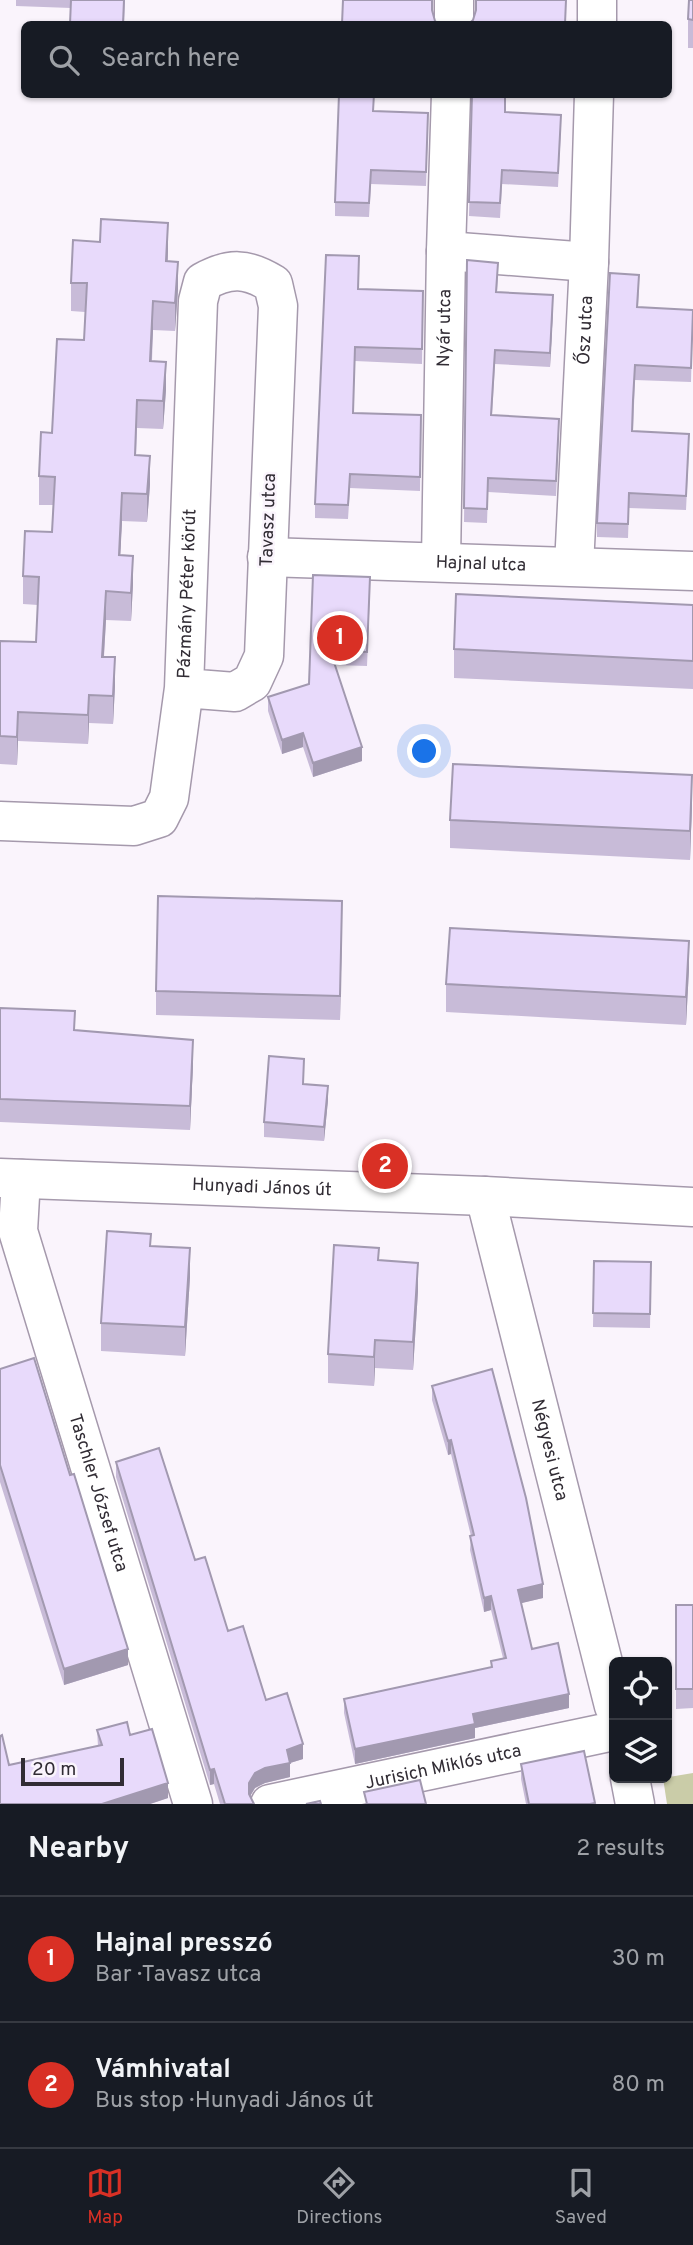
<!DOCTYPE html>
<meta charset="utf-8">
<style>
:root{--surface:#171b24;--page:#20242c;--text:#f1f3f6;--muted:#9ea1a6;--line:#363941;--accent:#d93025}
body{margin:0;font-family:Overpass,sans-serif;background:var(--page);color:var(--text)}
.controls{position:absolute;right:21px;bottom:21px;display:grid;overflow:hidden;border-radius:10px;box-shadow:0 2px 5px #0004}
.controls button{width:63px;height:63px;display:grid;place-items:center;padding:0;border:0;border-bottom:2px solid var(--line);background:var(--surface);color:var(--text);font:35px sans-serif}
.scale{position:absolute;left:21px;bottom:18px;width:103px;box-sizing:border-box;padding-left:7px;border:4px solid #312c34;border-top:0;font-size:19px;line-height:24px;white-space:nowrap;color:#312c34;-webkit-text-stroke:5px #faf4fc;paint-order:stroke}
.you{position:absolute;left:425px;top:752px;width:24px;height:24px;margin:-18px;border:5px solid #fff;border-radius:50%;background:#1a73e8;box-shadow:0 0 0 10px #1a73e833}
.badge{display:grid;place-items:center;width:46px;height:46px;border-radius:50%;background:var(--accent);color:#fff;font-size:23px;font-weight:700}
.pin{position:absolute;translate:-50% -50%;border:4px solid #fff;box-shadow:0 2px 7px #0006}
.list{margin:0;padding:0;list-style:none}
h2{display:flex;justify-content:space-between;align-items:center;height:91px;margin:0;padding:0 28px;font-size:30px}
h2 small{font-size:23px;font-weight:400;color:var(--muted)}
.list li{display:grid;grid-template-columns:46px 1fr auto;gap:21px;align-items:center;box-sizing:border-box;height:126px;padding:0 28px;border-top:2px solid var(--line)}
.list b{display:block;font-size:26px;white-space:nowrap}
.list p{margin:0;font-size:23px;white-space:nowrap;color:var(--muted)}
.list em{font-size:23px;font-style:normal;color:var(--muted)}
.icon{flex:none;width:38px;height:38px;fill:none;stroke:currentColor;stroke-width:2;stroke-linecap:round;stroke-linejoin:round}
.map{position:relative;flex:none;width:693px;height:1804px;overflow:hidden}
.search{position:absolute;background:var(--surface);box-shadow:0 2px 5px #0004;left:21px;right:21px;top:21px;height:77px;display:flex;align-items:center;gap:18px;box-sizing:border-box;padding:0 24px;border-radius:10px;color:var(--muted);font-size:26px}
.sheet{height:343px;background:var(--surface)}
nav{display:flex;justify-content:space-around;align-items:center;box-sizing:border-box;height:98px;border-top:2px solid var(--line);background:var(--surface);font-size:19px;color:var(--muted)}
nav a{display:grid;justify-items:center;gap:4px}
nav .on{color:var(--accent)}
.map>svg:first-child{display:block}
</style>
<div class="map">
<svg width="693" height="1804" viewBox="0 0 693 1804">
<rect width="100%" height="100%" fill="#faf4fc"/>
<!-- green -->
<path fill="#cacca8" d="M693,1773V1804H667L663,1778Z"/>
<g fill="none" stroke-linecap="round" stroke-linejoin="round">
<!-- minor casing -->
<g stroke="#a599ac" stroke-width="41">
<g id="minor">
<path d="M454,24V0"/>
<path d="M597,24V0"/>
<path d="M446,251L589,262"/>
<path id="s1" d="M267,557L693,571"/>
<path id="s2" d="M441,561L446,251L451,94"/>
<path id="s3" d="M574,566L589,262L594,94"/>
<path id="s4" d="M0,821L134,826L159,818L169,798L184,688L198,301L203,282C230,267 247,268 273,284L278,306L264,656L252,682L235,692L184,688"/>
<path id="s5" d="M0,1178L485,1196L693,1207"/>
<path id="s6" d="M21,1179L18,1231L193,1804"/>
<path id="s7" d="M485,1196L614,1706"/>
<path d="M630,1778L635,1804"/>
<path id="s8" d="M270,1804L614,1731"/>
</g>
</g>
<!-- minor -->
<use href="#minor" stroke="#fff" stroke-width="38"/>
</g>
<!-- wall -->
<path fill="#c8bbd8" d="M16,0H125L124,24H70L71,8L16,6Z
M693,0V48H688V19Z
M472,94H506L505,112L561,129L558,187L502,184L500,218L469,216Z
M374,111L428,127L426,186L371,184L369,217L335,216V202Z
M168,251V261L178,290L175,331L153,330L152,361L166,390L163,429L137,428L136,455L150,485L147,522L122,521L120,555L133,584L131,621L106,620L104,657L115,686L113,724L89,723L88,744L18,741L17,765L0,764V641L36,642L38,605L23,604V576L52,532L53,505H39V476L52,433L84,340L85,312L71,311V283Z
M467,260L498,277L497,292L553,309L550,367L495,364L492,415L559,433L556,496L488,492L487,523L464,522Z
M358,289L423,291L422,364L355,361L353,413L421,415L420,491L350,488L348,519L315,518V504Z
M639,289L638,307L693,310L691,382L635,380L633,431L689,448L686,510L629,508L628,538L597,537V523Z
M313,575L370,591L367,666L334,665L362,761L313,777L303,747L282,754L268,711V697L309,684Z
M693,605V689L454,678V649Z
M692,803L690,860L450,848V820Z
M342,925L340,1020L156,1015V991Z
M689,969L686,1025L446,1012V984Z
M0,1008L193,1064L190,1130L0,1122Z
M304,1074V1084L328,1100L324,1141L264,1137V1122Z
M151,1246L190,1277L185,1356L101,1351V1323Z
M379,1260L418,1291L413,1370L375,1368L374,1386L328,1383V1354Z
M594,1261L651,1262L650,1328L593,1327Z
M0,1369L70,1475L128,1665L64,1685L0,1482Z
M432,1386L543,1598L521,1603L532,1649L569,1708L475,1728V1738L355,1764L344,1713V1699L491,1667V1661L503,1658L491,1610L484,1612L470,1550L471,1536L451,1454L448,1455L432,1400Z
M116,1462L195,1560L228,1631L266,1700L303,1759L290,1763V1777L265,1783L255,1788L250,1796L254,1804H220L214,1784L210,1785L116,1477Z
M676,1605H693V1708L676,1709Z
M97,1730L130,1735L168,1798L150,1804H0L9,1765L98,1746Z
M584,1751L595,1804H526L521,1779V1764Z"/>
<!-- shaded-wall -->
<path fill="#a299b0" d="M168,223V251L166,290V261Z
M178,262V290L175,331V303Z
M553,295V309L550,367V353Z
M153,301V330L150,389V361Z
M166,362V390L163,429V401Z
M150,456V485L147,522V494Z
M122,493V521L119,583V555Z
M133,556V584L131,621V593Z
M106,591V620L102,685V657Z
M115,657V686L113,724V696Z
M89,695V723L88,744V715Z
M18,712V741L17,765V737Z
M303,733V747L282,754V740Z
M362,747V761L313,777V763Z
M692,775V803L690,860V831Z
M342,901V925L340,1020V996Z
M689,941V969L686,1025V997Z
M193,1040V1064L190,1130V1106Z
M328,1086V1100L324,1141V1127Z
M190,1248V1277L185,1356V1327Z
M418,1263V1291L413,1370V1342Z
M375,1340V1368L374,1386V1357Z
M451,1440V1454L448,1455V1441Z
M543,1584V1598L518,1604V1590Z
M491,1596V1610L484,1612V1598Z
M128,1649V1665L64,1685V1669Z
M569,1694V1708L475,1728V1738L355,1764V1749L473,1714Z
M303,1744V1759L290,1763V1777L265,1783L255,1788L249,1798V1783L255,1773L287,1750Z
M214,1769V1784L210,1785V1770Z
M168,1783V1798L150,1804H102Z"/>
<!-- building -->
<path fill="#e8dafb" stroke="#a299b0" stroke-width="2" d="M71,0H124L123,24H70Z
M343,0H432V10L435,21L439,24H342Z
M476,0H566L565,24H469L473,20L476,10Z
M689,0H693V20L688,19Z
M339,94H374L373,111L428,113L426,172L371,170L369,203L335,202Z
M472,94H505V112L561,115L558,173L502,170L500,203L469,202Z
M101,219L168,223L166,261L178,262L175,303L153,301L150,361L166,362L163,401L137,400L135,455L150,456L147,494L122,493L119,555L133,556L131,593L106,591L102,657H115L113,696L89,695L88,715L18,712L17,737L0,736V641L36,642L39,577L23,576L25,531L52,532L55,477L39,476L41,432L52,433L57,339L84,340L87,283H71L73,240L100,242Z
M326,255L359,256L358,289L423,291L422,349L355,347L353,413L421,415L420,477L350,474L348,505L315,504Z
M467,260L498,263L496,292L553,295L550,353L495,350L491,415L559,419L556,481L488,478L487,509L464,508Z
M610,273L639,275L637,307L693,310L691,368L635,365L633,400L632,431L689,434L686,496L629,493L628,524L597,523Z
M313,575L370,577L367,652L330,650L362,747L313,763L303,733L282,740L268,697L309,684Z
M456,594L693,605V661L454,649Z
M453,764L692,775L690,831L450,820Z
M158,896L342,901L340,996L156,991Z
M450,928L689,941L686,997L446,984Z
M0,1008L75,1011L74,1030L193,1040L190,1106L0,1099Z
M269,1056L304,1059L303,1084L328,1086L324,1127L264,1122Z
M107,1231L151,1234L150,1246L190,1248L185,1327L101,1323Z
M334,1245L379,1248L378,1260L418,1263L413,1342L375,1340L374,1357L328,1354Z
M594,1261L651,1262L650,1314L593,1313Z
M34,1358L70,1475L74,1474L128,1649L64,1669L0,1465V1369Z
M492,1369L526,1498L543,1584L518,1590L532,1649L558,1643L569,1694L473,1714L475,1724L355,1749L344,1699L492,1667L491,1661L506,1658L491,1596L484,1598L470,1536L474,1535L451,1440L448,1441L432,1386Z
M159,1448L195,1560L205,1557L228,1631L243,1626L266,1700L287,1693L303,1744L287,1750L290,1763L265,1768L255,1773L249,1783V1794L254,1804H225L214,1769L210,1770L116,1462Z
M676,1605H693V1689H676Z
M127,1722L130,1735L152,1729L168,1783L102,1804H0V1736L2,1735L9,1765L102,1745L97,1730Z
M584,1751L595,1803L590,1804H529L521,1764Z
M420,1780L426,1804H367L364,1792Z
M320,1801L321,1804H306Z"/>
<g text-anchor="middle" dominant-baseline="central" stroke-width="5" stroke-linejoin="round" paint-order="stroke">
<!-- street labels -->
<g font-size="18" fill="#312c34" stroke="#faf4fc">
<text stroke="none"><textPath href="#s2" startOffset="233">Nyár utca</textPath></text>
<text stroke="none"><textPath href="#s3" startOffset="236">Ősz utca</textPath></text>
<text transform="translate(269 520) rotate(-88)">Tavasz utca</text>
<text stroke="none"><textPath href="#s1" startOffset="214">Hajnal utca</textPath></text>
<text stroke="none"><textPath href="#s4" startOffset="388">Pázmány Péter körút</textPath></text>
<text stroke="none"><textPath href="#s5" startOffset="262">Hunyadi János út</textPath></text>
<text stroke="none"><textPath href="#s7" startOffset="262">Négyesi utca</textPath></text>
<text stroke="none"><textPath href="#s6" startOffset="326">Taschler József utca</textPath></text>
<text stroke="none"><textPath href="#s8" startOffset="177">Jurisich Miklós utca</textPath></text>
</g>
</g>
</svg>
<div class="controls">
<button><svg class="icon" aria-label="locate" viewBox="0 0 24 24"><circle cx="12" cy="12" r="6"/><path d="M12 2v4M12 18v4M2 12h4M18 12h4"/></svg></button>
<button><svg class="icon" aria-label="layers" viewBox="0 0 24 24"><path d="M12 4l9 5-9 5-9-5zM3 14l9 5 9-5"/></svg></button>
</div>
<div class="scale">20 m</div>
<div class="you"></div>
<div class="pin badge" style="left:340px;top:638px">1</div>
<div class="pin badge" style="left:385px;top:1166px">2</div>
<div class="search"><svg class="icon" aria-label="search" viewBox="0 0 24 24"><circle cx="10" cy="10" r="6"/><path d="M15 15l6 6"/></svg>Search here</div>
</div>
<section class="sheet">
<h2>Nearby<small>2 results</small></h2>
<ul class="list">
<li><span class="badge">1</span><div><b>Hajnal presszó</b><p>Bar · Tavasz utca</p></div><em>30 m</em></li>
<li><span class="badge">2</span><div><b>Vámhivatal</b><p>Bus stop · Hunyadi János út</p></div><em>80 m</em></li>
</ul>
</section>
<nav>
<a class="on"><svg class="icon" aria-label="map" viewBox="0 0 24 24"><path d="M3 6l6-2 6 2 6-2v14l-6 2-6-2-6 2zM9 4v14M15 6v14"/></svg>Map</a>
<a><svg class="icon" aria-label="directions" viewBox="0 0 24 24"><path d="M12 3l9 9-9 9-9-9zM9 14v-3h6M13 9l2 2-2 2"/></svg>Directions</a>
<a><svg class="icon" aria-label="saved" viewBox="0 0 24 24"><path d="M7 4h10v16l-5-4-5 4z"/></svg>Saved</a>
</nav>
